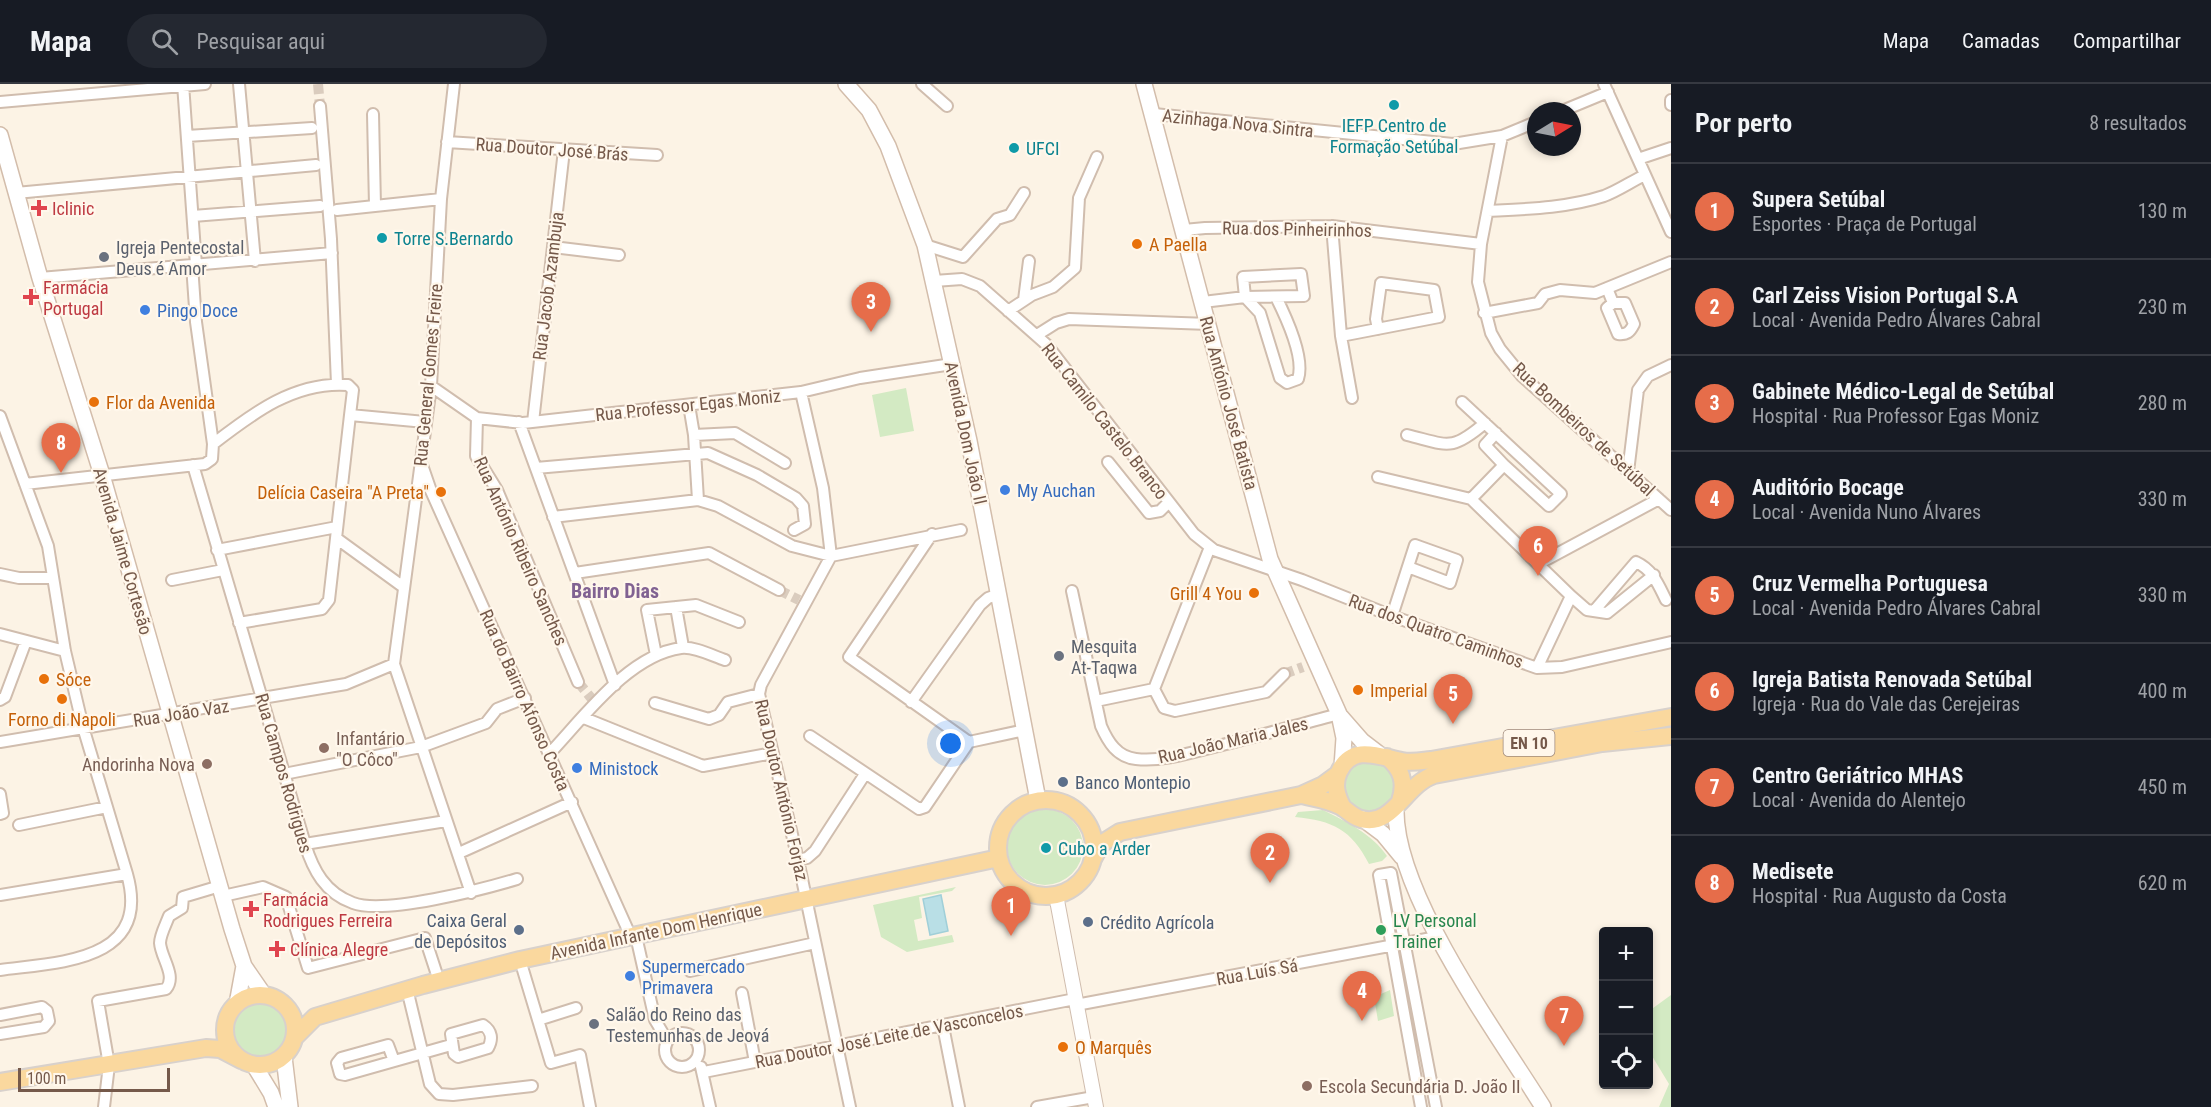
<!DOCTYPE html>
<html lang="pt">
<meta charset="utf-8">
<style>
:root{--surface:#171b24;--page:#242831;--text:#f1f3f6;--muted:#9ea1a6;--line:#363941;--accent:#e66d4a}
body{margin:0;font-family:"Roboto Condensed",sans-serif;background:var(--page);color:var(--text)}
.controls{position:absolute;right:18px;bottom:18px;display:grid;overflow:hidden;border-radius:6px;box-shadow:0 3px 9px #0003}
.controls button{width:54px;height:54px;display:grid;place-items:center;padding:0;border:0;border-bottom:2px solid var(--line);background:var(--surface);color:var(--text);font:30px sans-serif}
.compass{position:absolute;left:1527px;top:18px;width:54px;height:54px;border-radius:50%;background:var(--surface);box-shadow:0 3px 9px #0003;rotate:80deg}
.scale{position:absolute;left:18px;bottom:15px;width:152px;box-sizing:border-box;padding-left:6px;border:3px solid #75594a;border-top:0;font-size:16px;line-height:21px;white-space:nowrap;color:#75594a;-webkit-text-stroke:4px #fff7eb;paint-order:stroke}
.you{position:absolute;left:951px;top:660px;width:21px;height:21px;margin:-15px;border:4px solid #fff;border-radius:50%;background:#1a73e8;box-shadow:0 0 0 9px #1a73e833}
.badge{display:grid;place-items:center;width:39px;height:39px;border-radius:50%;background:var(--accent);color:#fff;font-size:20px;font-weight:700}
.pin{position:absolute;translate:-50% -50px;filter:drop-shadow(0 2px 3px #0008)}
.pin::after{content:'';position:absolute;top:32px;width:21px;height:18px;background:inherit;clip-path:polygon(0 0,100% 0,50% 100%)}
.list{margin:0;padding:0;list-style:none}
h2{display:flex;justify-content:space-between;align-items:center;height:78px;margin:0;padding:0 24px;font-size:26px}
h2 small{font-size:20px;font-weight:400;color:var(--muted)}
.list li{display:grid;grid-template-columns:39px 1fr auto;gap:18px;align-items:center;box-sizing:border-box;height:96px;padding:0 24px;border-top:2px solid var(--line)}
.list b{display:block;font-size:22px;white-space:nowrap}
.list p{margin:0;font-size:20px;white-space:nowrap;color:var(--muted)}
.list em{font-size:20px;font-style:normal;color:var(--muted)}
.icon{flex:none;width:33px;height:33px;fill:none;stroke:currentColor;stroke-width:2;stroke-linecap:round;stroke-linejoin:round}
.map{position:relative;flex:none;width:1671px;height:1023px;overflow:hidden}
header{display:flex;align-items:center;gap:36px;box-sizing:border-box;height:84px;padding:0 30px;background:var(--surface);border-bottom:2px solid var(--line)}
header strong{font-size:28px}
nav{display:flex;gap:33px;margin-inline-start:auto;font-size:21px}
.search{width:420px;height:54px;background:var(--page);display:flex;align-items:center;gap:15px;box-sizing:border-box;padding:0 21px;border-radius:33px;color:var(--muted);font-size:22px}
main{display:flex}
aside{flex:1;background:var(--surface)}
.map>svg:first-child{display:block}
</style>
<header>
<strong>Mapa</strong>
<div class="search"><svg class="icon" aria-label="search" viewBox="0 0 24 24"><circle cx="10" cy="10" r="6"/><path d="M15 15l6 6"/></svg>Pesquisar aqui</div>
<nav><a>Mapa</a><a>Camadas</a><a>Compartilhar</a></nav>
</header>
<main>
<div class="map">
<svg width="1671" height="1023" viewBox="0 0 1671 1023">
<rect width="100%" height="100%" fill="#fcf3e5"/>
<!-- green -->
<path fill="#d3eac3" d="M906,304L914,347L880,353L872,311Z
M1344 702a26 26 0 1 1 52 0a26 26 0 1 1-52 0Z
M1007 763a38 38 0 1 1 76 0a38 38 0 1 1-76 0Z
M1323,726C1347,738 1372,750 1387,772L1382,777L1369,780C1351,745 1333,737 1295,733L1298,728Z
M956,803L952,807L919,813L922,834L914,836L918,857L952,851L954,858L907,868L881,853L873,821Z
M1390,906L1394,932L1378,937L1374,913Z
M1671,911V1023H1659L1669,1000L1649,967V927Z
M232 946a29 29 0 1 1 58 0a29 29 0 1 1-58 0Z"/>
<!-- water -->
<path fill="#b9dfe6" stroke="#a0cfd8" stroke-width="1.5" d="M941,811L948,847L930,851L923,815Z"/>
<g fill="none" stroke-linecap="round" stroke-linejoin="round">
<!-- minor-tunnel -->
<path stroke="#daccbe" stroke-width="10" stroke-dasharray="10 5" stroke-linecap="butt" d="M318,0L320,22
M779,506L799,516
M1284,590L1303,583
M578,598L592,615"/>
<!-- minor casing -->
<g stroke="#d0bdae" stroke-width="14">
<path id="minor" d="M183,0L196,181
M239,0L255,177
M454,0L441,115L431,302L394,580L471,809
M922,0L947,22
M1604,0L1671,148
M1671,16V21
M0,18L205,0
M320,22L331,155L337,300
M1562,27L1608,8
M373,30L375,122
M1154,30L1453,60L1502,52L1536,38
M187,52L312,44
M1502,52L1481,160L1478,198L1491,249L1500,265L1522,292L1671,426
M447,58L657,71
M1638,75L1671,64
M16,109L316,81
M337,126L441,115
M1488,127C1527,125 1567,124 1604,112C1618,107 1632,97 1645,91
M193,132L320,122
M1332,142L1341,252L1352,314
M1184,146L1205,144L1332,142L1481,160
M925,161L963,173L997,135L1010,131L1024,109
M553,163L619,171
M40,194L332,169
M934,197L962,195L980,202L1047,261L1194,450L1214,466L1302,496L1392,532L1537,584L1562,583L1671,558
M1607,204L1613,219L1607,224L1618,250C1627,251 1630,248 1634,240L1625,219H1613
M1024,216L1029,177
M1203,218L1245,213L1304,212L1301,190L1243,193L1245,213L1260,229L1280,294L1287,299L1298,295C1305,274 1286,233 1276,213
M1008,227L1032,211L1053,203L1075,184L1079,114L1097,73
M1484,229L1538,219L1545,210L1560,206L1595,209L1671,178
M1037,251L1056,239L1069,235L1209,240
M1341,252L1439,233L1434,206L1381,199L1376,235L1378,245
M431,302L477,334L523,339L801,308L860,294L952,280
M801,308L823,404L831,472
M1462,318L1561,410L1549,422L1504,381L1471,415
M689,321L694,351L698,416L718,422L792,462L831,472L961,446
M0,332L48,462L65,567L83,643L127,790C152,878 59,878 0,886
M477,334L476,372L497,406L578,598
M519,338L615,601
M533,338L564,66
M1496,349L1485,361L1504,381
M694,351L735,349L785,379
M1407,351C1448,361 1451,368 1485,339
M213,360C253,329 295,297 348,301L353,306L350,331
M1108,378L1149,429L1160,427L1169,418
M193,381L305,760C313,786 325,809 353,819C384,831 484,805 517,795
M422,381L431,407L631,853
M536,384L708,369L757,391L796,414L803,422L805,440L794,446
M1628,388L1638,306L1648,292L1671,281
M1378,393L1471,415L1571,512L1537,584
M25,400L205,380L212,375L213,360L196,238L192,181
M553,433L698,416
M932,450L849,573L969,658L1025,646
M336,454L402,502
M1210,463L1154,605L1164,624L1175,627L1266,608L1284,590
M217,466L337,443
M831,472L761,601L759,610L798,776L850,1023
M1540,479L1659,415
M575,489L709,469L779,506
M0,490L19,494H53
M172,496L223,486
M1072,507L1101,642C1108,658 1117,673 1136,675C1161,678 1190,669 1214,663C1256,653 1297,641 1339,630
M1571,512L1587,526L1607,529L1654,491
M676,523L683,563
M1594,527L1636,478C1653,486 1658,500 1666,516
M1392,532L1415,461L1457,476L1450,499L1408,483
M239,539L322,525L329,516L350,331L425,338
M0,550L65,567
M656,571L647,526L696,521L739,538
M0,616L5,613L26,557
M1096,617L1154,605
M911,618L980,521L988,514L999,510
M655,619L709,635L719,631L728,618L759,610
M584,634L703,682L773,669
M810,652L919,725L925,723L969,658
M0,658L346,600L394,580
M550,669C584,633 629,571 681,564C694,562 713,572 725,576
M284,690L421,663L486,639L497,625L525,614
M0,710L3,729L0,730
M19,741L107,723
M305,760L446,737
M459,769L572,718
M798,776L807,774L815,767L865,690
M0,811L127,790
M223,812L263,803L286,813L308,884L425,854L439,897
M636,852L655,936L667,956
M520,876L551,979L580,971L590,1023
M690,887L815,859
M407,905L430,1000L439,1010L453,1011L532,1002
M742,909L755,978
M1076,921L1437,853
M0,931L42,923L47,927L49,937L44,943L0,950
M538,936L576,924
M483,941C492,947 493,955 488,964L458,973L454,970L451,950Z
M943,942L959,1023
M665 966a17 17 0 1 1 34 0a17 17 0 1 1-34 0Z
M394,977L388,961L341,974L337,979L340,990L345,991L451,961
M701,983L710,1023
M704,988L1075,915
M104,1023L109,981L98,917L166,905C177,892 161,874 160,859C160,851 166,840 169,832L182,824L183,813L220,802
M1037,1023L1094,1013
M1421,1023L1379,791L1391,789L1436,1023"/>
</g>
<!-- tertiary casing -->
<g stroke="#d0bdae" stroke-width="16">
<path id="tertiary" d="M1056,811L1096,1023"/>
</g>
<!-- secondary casing -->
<g stroke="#d3bdab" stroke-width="18">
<path id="secondary" d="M846,0L869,26L888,62L925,161L969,357L1038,716
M1144,0L1270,475L1339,630L1344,654L1342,683
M0,51L40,194L102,391L232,845L244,882L264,911
M1341,633L1362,657L1379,670
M1396,723C1393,808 1497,949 1543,1023
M1363,735L1383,750L1402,773
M237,920L244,882
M284,973L290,1023
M254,981L271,1009L276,1023"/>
</g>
<!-- primary casing -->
<g stroke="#d8d1cc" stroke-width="20">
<path id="primary" d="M1387,673C1402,685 1406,699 1400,717
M1301,711C1315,714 1329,716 1342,723C1348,727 1353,733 1361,735C1393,744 1405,700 1434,691L1602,659L1671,652
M998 764a48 48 0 1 1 96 0a48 48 0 1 1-96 0Z
M1343,724C1337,712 1333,701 1339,688C1352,659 1380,673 1402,677C1412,679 1421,677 1431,676L1671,633
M1093,775L1101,760L1120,748L1301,711L1323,701L1338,690
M225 946a35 35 0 1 1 70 0a35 35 0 1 1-70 0Z
M294,954L315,933L423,901L520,876L999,774
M0,998L206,964L220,965L241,976"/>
</g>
<!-- minor -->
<use href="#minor" stroke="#fff" stroke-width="10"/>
<!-- tertiary -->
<use href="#tertiary" stroke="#fff" stroke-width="14"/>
<!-- secondary -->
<use href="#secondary" stroke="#fff" stroke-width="15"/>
<!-- primary -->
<use href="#primary" stroke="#fad89e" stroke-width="16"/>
</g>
<!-- markers -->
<g fill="#0f9aa8" stroke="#fff7eb" stroke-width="2">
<circle cx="1394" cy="21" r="6"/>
<circle cx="1014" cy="64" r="6"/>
<circle cx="382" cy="154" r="6"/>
<circle cx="1046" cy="764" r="6"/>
</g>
<g fill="#e0444e" stroke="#fff7eb" stroke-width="2">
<path d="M36 115h6v6h6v6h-6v6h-6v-6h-6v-6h6z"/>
<path d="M28 204h6v6h6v6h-6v6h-6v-6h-6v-6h6z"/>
<path d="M248 816h6v6h6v6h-6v6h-6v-6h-6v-6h6z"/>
<path d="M274 856h6v6h6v6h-6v6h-6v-6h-6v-6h6z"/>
</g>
<g fill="#e8710a" stroke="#fff7eb" stroke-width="2">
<circle cx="1137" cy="160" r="6"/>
<circle cx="94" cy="318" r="6"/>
<circle cx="441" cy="408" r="6"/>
<circle cx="1254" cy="509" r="6"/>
<circle cx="44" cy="595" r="6"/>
<circle cx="1358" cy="606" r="6"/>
<circle cx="62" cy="615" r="6"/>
<circle cx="1063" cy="963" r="6"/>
</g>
<g fill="#6b7280" stroke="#fff7eb" stroke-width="2">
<circle cx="104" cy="173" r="6"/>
<circle cx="1059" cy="572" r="6"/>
<circle cx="594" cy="940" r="6"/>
</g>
<g fill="#3f7fe0" stroke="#fff7eb" stroke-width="2">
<circle cx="145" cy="226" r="6"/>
<circle cx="1005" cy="406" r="6"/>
<circle cx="577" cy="684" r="6"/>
<circle cx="630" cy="892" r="6"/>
</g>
<g fill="#8d6e63" stroke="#fff7eb" stroke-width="2">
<circle cx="324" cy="664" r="6"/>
<circle cx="207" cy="680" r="6"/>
<circle cx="1307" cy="1002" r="6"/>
</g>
<g fill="#5c6f8a" stroke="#fff7eb" stroke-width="2">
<circle cx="1063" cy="698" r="6"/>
<circle cx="1088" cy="838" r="6"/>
<circle cx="519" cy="846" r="6"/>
</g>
<circle fill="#2e9e5b" stroke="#fff7eb" stroke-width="2" cx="1381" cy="846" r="6"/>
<g text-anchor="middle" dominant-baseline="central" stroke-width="4.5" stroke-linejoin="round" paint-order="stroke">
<!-- shield labels -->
<rect fill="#fff7eb" stroke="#9e887a" stroke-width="1.5" x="1503.5" y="646" width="51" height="26" rx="4.5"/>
<g font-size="16" font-weight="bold" fill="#75594a">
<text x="1529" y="659">EN 10</text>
</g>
<!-- street labels -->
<g font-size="18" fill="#75594a" stroke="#fff7eb">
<text transform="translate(1238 39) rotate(6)">Azinhaga Nova Sintra</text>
<text transform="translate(552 65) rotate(4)">Rua Doutor José Brás</text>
<text transform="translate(1297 145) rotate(1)">Rua dos Pinheirinhos</text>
<text transform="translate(548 202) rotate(-83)">Rua Jacob Azambuja</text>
<text transform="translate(428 291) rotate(-85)">Rua General Gomes Freire</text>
<text transform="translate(1229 319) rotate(75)">Rua António José Batista</text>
<text transform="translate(688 321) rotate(-6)">Rua Professor Egas Moniz</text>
<text transform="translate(1105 337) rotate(52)">Rua Camilo Castelo Branco</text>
<text transform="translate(1584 345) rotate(43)">Rua Bombeiros de Setúbal</text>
<text transform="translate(966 349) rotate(78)">Avenida Dom João II</text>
<text transform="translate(123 467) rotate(74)">Avenida Jaime Cortesão</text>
<text transform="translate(521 467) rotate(66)">Rua António Ribeiro Sanches</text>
<text transform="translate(1436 547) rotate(20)">Rua dos Quatro Caminhos</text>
<text transform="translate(525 616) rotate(66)">Rua do Bairro Afonso Costa</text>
<text transform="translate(181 629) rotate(-9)">Rua João Vaz</text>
<text transform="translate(1233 656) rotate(-13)">Rua João Maria Jales</text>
<text transform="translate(284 689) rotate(74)">Rua Campos Rodrigues</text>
<text transform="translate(782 706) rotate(77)">Rua Doutor António Forjaz</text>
<text transform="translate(656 847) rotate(-12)">Avenida Infante Dom Henrique</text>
<text transform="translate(1257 888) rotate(-10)">Rua Luís Sá</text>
<text transform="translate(889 952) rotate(-11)">Rua Doutor José Leite de Vasconcelos</text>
</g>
<!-- culture labels -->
<g font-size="18" fill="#0d838f" stroke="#fff7eb" text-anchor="start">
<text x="1394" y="41" text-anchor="middle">IEFP Centro de<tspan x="1394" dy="21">Formação Setúbal</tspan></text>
<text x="1026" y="64">UFCI</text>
<text x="394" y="154">Torre S.Bernardo</text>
<text x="1058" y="764">Cubo a Arder</text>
</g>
<!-- health labels -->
<g font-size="18" fill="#be3a42" stroke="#fff7eb" text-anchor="start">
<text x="52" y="124">Iclinic</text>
<text x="43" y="203">Farmácia<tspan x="43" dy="21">Portugal</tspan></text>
<text x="263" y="815">Farmácia<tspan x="263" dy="21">Rodrigues Ferreira</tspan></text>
<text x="290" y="865">Clínica Alegre</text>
</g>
<!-- food labels -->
<g font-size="18" fill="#c56008" stroke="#fff7eb" text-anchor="start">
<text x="1149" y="160">A Paella</text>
<text x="106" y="318">Flor da Avenida</text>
<text x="429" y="408" text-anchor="end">Delícia Caseira "A Preta"</text>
<text x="1242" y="509" text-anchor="end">Grill 4 You</text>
<text x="56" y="595">Sóce</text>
<text x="1370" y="606">Imperial</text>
<text x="62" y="635" text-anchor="middle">Forno di Napoli</text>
<text x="1075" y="963">O Marquês</text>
</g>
<!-- worship labels -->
<g font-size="18" fill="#5b616d" stroke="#fff7eb" text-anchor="start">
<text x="116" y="163">Igreja Pentecostal<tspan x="116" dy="21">Deus é Amor</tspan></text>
<text x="1071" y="562">Mesquita<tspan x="1071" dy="21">At-Taqwa</tspan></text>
<text x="606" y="930">Salão do Reino das<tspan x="606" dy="21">Testemunhas de Jeová</tspan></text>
</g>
<!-- shop labels -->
<g font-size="18" fill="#366cbe" stroke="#fff7eb" text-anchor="start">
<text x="157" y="226">Pingo Doce</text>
<text x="1017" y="406">My Auchan</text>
<text x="589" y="684">Ministock</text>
<text x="642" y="882">Supermercado<tspan x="642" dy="21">Primavera</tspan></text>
</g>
<!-- education labels -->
<g font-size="18" fill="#785e54" stroke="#fff7eb" text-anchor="start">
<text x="336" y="654">Infantário<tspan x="336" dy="21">"O Côco"</tspan></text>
<text x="195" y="680" text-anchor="end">Andorinha Nova</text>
<text x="1319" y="1002">Escola Secundária D. João II</text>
</g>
<!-- service labels -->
<g font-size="18" fill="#4e5e75" stroke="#fff7eb" text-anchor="start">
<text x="1075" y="698">Banco Montepio</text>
<text x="507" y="836" text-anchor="end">Caixa Geral<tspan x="507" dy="21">de Depósitos</tspan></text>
<text x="1100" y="838">Crédito Agrícola</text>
</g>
<!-- leisure labels -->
<g font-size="18" fill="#27864d" stroke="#fff7eb" text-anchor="start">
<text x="1393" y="836">LV Personal<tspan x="1393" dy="21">Trainer</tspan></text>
</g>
<!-- neighbourhood labels -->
<g font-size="20" font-weight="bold" fill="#816292" stroke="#fff7eb">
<text x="615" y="507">Bairro Dias</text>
</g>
</g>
</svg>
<div class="controls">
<button>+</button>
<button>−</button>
<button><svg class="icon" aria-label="locate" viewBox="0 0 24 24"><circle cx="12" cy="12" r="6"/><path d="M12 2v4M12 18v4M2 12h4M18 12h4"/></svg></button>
</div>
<svg class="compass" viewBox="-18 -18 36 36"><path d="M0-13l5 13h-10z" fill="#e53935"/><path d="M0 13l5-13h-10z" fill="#9ea1a6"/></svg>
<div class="scale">100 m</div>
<div class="you"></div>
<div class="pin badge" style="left:1011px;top:852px">1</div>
<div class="pin badge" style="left:1270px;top:799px">2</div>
<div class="pin badge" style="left:871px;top:248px">3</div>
<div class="pin badge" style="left:1362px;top:937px">4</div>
<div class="pin badge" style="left:1453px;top:640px">5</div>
<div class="pin badge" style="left:1538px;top:492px">6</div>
<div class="pin badge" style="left:1564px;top:962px">7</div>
<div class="pin badge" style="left:61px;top:389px">8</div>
</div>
<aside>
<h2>Por perto<small>8 resultados</small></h2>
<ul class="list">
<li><span class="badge">1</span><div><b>Supera Setúbal</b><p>Esportes · Praça de Portugal</p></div><em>130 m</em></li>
<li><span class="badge">2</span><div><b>Carl Zeiss Vision Portugal S.A</b><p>Local · Avenida Pedro Álvares Cabral</p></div><em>230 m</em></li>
<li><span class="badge">3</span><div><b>Gabinete Médico-Legal de Setúbal</b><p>Hospital · Rua Professor Egas Moniz</p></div><em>280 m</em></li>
<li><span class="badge">4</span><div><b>Auditório Bocage</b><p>Local · Avenida Nuno Álvares</p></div><em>330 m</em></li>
<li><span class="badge">5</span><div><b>Cruz Vermelha Portuguesa</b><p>Local · Avenida Pedro Álvares Cabral</p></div><em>330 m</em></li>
<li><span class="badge">6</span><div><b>Igreja Batista Renovada Setúbal</b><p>Igreja · Rua do Vale das Cerejeiras</p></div><em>400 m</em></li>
<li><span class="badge">7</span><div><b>Centro Geriátrico MHAS</b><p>Local · Avenida do Alentejo</p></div><em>450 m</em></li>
<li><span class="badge">8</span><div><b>Medisete</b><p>Hospital · Rua Augusto da Costa</p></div><em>620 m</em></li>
</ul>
</aside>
</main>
